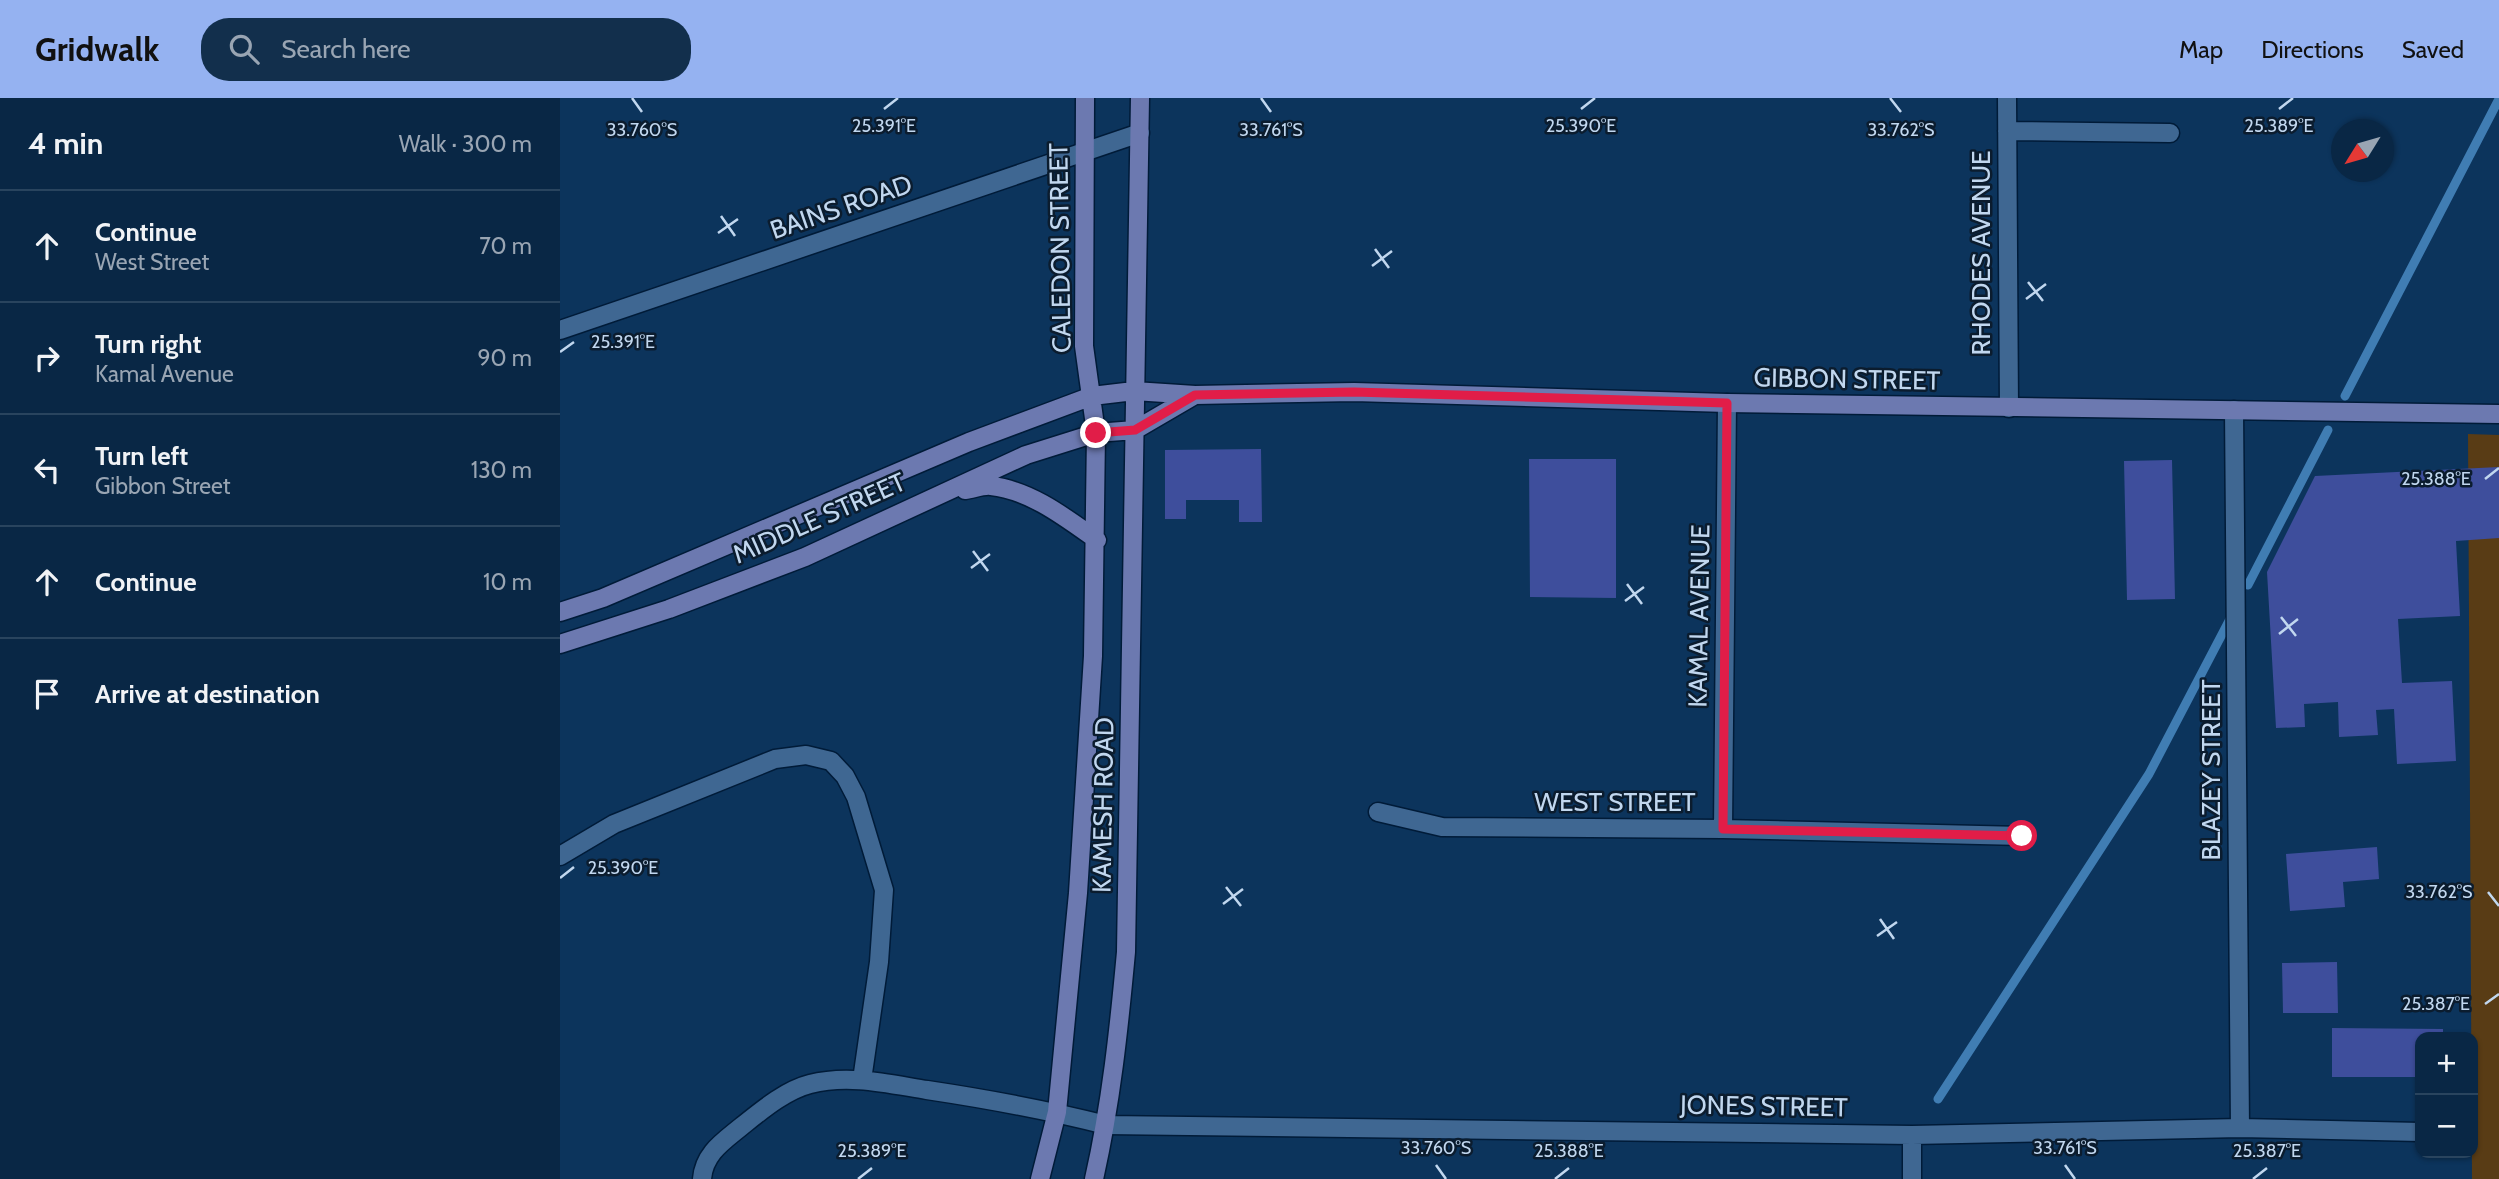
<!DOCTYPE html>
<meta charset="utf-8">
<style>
:root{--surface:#092745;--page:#122f4c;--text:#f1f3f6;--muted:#99a5b3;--line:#29445e;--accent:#95b2f1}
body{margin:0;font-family:Cabin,sans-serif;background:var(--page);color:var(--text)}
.controls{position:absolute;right:21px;bottom:21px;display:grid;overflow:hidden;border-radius:14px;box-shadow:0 2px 5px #0004}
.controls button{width:63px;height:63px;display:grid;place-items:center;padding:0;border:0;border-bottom:2px solid var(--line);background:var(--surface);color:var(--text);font:35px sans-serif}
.compass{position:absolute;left:1771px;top:21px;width:63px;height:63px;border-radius:50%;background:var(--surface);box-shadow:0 2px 5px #0004;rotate:233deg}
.stop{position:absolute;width:21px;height:21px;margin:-16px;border:5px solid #e11d48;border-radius:50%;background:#fff}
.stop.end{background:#e11d48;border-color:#fff;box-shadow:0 2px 7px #0008}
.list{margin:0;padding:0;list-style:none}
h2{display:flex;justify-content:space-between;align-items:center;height:91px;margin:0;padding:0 28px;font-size:30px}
h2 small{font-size:23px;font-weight:400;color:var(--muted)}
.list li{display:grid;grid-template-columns:46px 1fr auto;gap:21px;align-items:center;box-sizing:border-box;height:112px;padding:0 28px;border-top:2px solid var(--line)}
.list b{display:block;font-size:26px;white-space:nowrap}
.list p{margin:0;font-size:23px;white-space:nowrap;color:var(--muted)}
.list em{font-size:23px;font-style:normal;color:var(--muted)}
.icon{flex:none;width:38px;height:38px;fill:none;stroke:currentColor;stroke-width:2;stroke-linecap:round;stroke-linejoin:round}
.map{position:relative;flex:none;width:1939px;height:1081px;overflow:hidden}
header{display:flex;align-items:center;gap:42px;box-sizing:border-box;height:98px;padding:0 35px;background:var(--accent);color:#111}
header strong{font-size:33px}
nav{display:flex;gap:38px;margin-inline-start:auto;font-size:24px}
.search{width:490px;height:63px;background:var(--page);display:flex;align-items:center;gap:18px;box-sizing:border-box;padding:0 24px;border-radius:28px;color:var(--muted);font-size:26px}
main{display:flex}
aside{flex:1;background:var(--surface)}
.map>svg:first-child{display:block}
</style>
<header>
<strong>Gridwalk</strong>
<div class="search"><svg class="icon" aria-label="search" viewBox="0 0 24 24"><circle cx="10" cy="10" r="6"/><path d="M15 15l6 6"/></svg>Search here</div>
<nav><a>Map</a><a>Directions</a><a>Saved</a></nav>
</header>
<main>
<aside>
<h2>4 min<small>Walk · 300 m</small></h2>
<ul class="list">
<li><svg class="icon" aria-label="ahead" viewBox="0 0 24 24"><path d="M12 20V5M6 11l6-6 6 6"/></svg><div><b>Continue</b><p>West Street</p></div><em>70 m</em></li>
<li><svg class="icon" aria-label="right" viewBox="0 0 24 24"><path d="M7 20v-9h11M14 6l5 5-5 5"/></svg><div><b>Turn right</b><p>Kamal Avenue</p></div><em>90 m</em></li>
<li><svg class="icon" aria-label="left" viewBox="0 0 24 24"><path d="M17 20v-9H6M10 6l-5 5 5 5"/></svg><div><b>Turn left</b><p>Gibbon Street</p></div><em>130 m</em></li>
<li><svg class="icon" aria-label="ahead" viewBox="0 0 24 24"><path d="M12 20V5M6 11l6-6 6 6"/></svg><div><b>Continue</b></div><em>10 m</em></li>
<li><svg class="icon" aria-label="arrive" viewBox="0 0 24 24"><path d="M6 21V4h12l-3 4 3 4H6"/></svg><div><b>Arrive at destination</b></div></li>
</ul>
</aside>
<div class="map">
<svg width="1939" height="1081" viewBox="0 0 1939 1081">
<rect width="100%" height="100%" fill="#0c345c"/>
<!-- green -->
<path fill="#593c15" d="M1908,336L1939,337V1081H1912Z"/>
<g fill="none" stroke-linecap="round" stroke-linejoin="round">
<!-- stream -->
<path stroke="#407db3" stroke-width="9" d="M1785,298L1939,1
M1688,487L1768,332
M1378,1001L1589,676L1670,521"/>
</g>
<!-- building -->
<path fill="#3e4e9c" d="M701,351L702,424H679V402H626V421H605V352Z
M969,361H1056V500L970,499Z
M1612,362L1615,501L1567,502L1564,363Z
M1939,369V440L1896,443L1900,518L1838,521L1842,585L1892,583L1896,663L1837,666L1834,611L1816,612L1818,637L1779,639L1778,604L1744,606L1745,629L1716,630L1707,474L1755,378Z
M1817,749L1819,781L1783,784L1785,809L1730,813L1726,756Z
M1777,864L1778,915H1723L1722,865Z
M1772,930L1883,931V939H1860V979H1772Z"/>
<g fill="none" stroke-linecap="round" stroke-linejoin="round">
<!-- street casing -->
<g stroke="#001b38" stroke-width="21">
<path id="street" d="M1447,0L1449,310
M1447,33L1610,35
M0,232L580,35
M1674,312L1680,1030
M818,714L882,729L1163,731L1462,738
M1163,731L1167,305
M0,758L54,726L215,661L246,657L271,663L285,678L296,699L324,792L319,864L302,982
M1352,1037V1081
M142,1081C144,1055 164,1043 182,1028C202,1012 226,992 250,986C289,976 329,986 367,992C427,1001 487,1012 546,1027L1352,1037L1680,1030L1860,1034"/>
</g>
<!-- secondary casing -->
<g stroke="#001b38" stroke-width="21">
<path id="secondary" d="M405,392C413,391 423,387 431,388C470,392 506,420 537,442
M0,514L43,500L409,344L532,298L574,293L635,297L794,294L1167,305L1939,316
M0,546L109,511L245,459L466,357L536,335L575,332L635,297
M480,1081L497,1014L518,795L533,558L536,335L524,248L525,0
M534,1081C551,1006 559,930 566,854L580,0"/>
</g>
<!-- street -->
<use href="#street" stroke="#3f6792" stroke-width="18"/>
<!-- secondary -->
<use href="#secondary" stroke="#6c79b0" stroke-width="18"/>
</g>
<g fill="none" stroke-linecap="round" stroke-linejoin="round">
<!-- route -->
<path stroke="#e11d48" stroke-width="9" d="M536,335L575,332L635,297L794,294L1167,305L1163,731L1462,738"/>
</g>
<!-- ticks -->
<path fill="none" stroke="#c1d7ef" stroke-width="2.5" d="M72,0L82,14M701,0L711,14M1330,0L1341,14M324,11L338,0M1021,11L1035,0M1719,11L1733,0M161,118L175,138M158,135L178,121M815,151L829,170M812,168L832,153M1468,184L1483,203M1466,201L1486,186M0,254L14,244M1925,381L1939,370M413,453L428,473M411,470L430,456M1067,486L1082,506M1065,503L1084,489M1721,519L1736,538M1719,536L1738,521M0,780L14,769M666,789L681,808M1928,794L1939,808M663,806L683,791M1320,821L1334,841M1317,838L1337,824M1925,906L1939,896M876,1067L886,1081M1505,1067L1515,1081M298,1081L312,1070M995,1081L1009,1070M1693,1081L1707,1070"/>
<g text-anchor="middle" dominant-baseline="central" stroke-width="5" stroke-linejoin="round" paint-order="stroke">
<!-- street labels -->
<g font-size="26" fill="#c1d7ef" stroke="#0b1c2e">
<text transform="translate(281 109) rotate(-19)">BAINS ROAD</text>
<text transform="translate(500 150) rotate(-91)">CALEDON STREET</text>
<text transform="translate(1421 155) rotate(-90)">RHODES AVENUE</text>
<text transform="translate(1287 281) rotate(1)">GIBBON STREET</text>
<text transform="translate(259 420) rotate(-24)">MIDDLE STREET</text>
<text transform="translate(1139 518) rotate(-89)">KAMAL AVENUE</text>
<text transform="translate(1651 672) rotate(-90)">BLAZEY STREET</text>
<text x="1055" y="704">WEST STREET</text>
<text transform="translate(543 707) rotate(-89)">KAMESH ROAD</text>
<text transform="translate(1204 1008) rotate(1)">JONES STREET</text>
</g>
</g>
<g font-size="18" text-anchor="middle" fill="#c1d7ef" stroke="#0b1c2e" stroke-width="5" stroke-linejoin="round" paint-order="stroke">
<text x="324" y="34">25.391°E</text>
<text x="1021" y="34">25.390°E</text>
<text x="1719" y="34">25.389°E</text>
<text x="82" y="38">33.760°S</text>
<text x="711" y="38">33.761°S</text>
<text x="1341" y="38">33.762°S</text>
<text x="63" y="250">25.391°E</text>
<text x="1876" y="387">25.388°E</text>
<text x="63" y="776">25.390°E</text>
<text x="1879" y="800">33.762°S</text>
<text x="1876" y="912">25.387°E</text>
<text x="876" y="1056">33.760°S</text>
<text x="1505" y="1056">33.761°S</text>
<text x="312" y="1059">25.389°E</text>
<text x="1009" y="1059">25.388°E</text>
<text x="1707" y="1059">25.387°E</text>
</g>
</svg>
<div class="controls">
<button>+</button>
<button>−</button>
</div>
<svg class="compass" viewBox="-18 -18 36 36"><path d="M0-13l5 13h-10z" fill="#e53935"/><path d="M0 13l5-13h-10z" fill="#99a5b3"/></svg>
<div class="stop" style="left:1462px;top:738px"></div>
<div class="stop end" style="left:536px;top:335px"></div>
</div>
</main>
